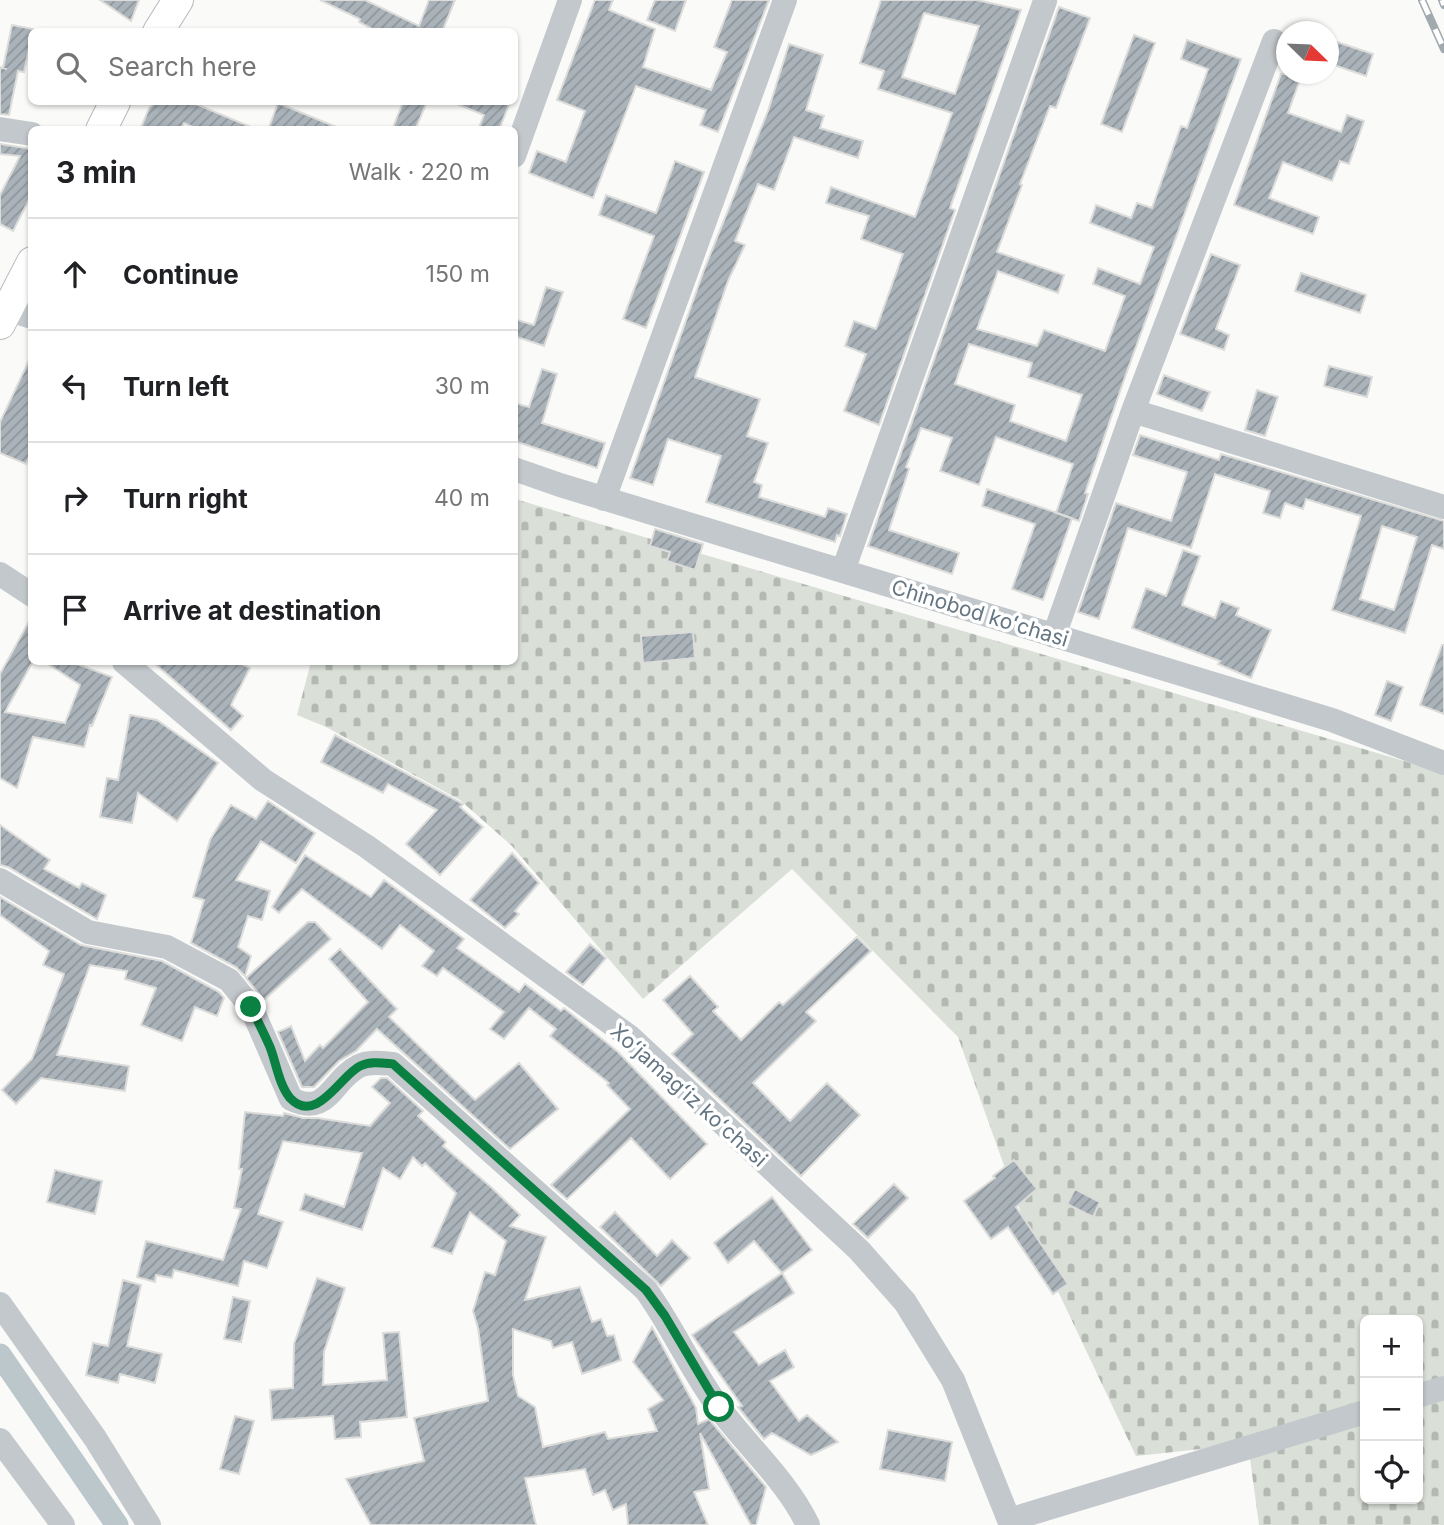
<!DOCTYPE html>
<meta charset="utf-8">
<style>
:root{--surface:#fff;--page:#f2f2f2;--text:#202124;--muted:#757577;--line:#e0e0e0}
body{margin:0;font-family:Inter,sans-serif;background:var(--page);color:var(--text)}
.controls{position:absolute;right:21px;bottom:21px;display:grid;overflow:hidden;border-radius:10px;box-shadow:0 2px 5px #0004}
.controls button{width:63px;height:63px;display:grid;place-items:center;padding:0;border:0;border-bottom:2px solid var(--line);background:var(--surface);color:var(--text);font:35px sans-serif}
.compass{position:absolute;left:1276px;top:21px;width:63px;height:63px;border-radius:50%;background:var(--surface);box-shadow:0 2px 5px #0004;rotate:113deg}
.stop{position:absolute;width:21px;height:21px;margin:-16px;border:5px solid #0b8043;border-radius:50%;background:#fff}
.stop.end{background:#0b8043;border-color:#fff;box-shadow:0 2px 7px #0008}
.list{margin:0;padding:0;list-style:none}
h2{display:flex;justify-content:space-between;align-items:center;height:91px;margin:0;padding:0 28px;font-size:30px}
h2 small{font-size:23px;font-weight:400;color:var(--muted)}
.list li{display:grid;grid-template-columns:46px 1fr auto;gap:21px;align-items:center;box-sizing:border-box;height:112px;padding:0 28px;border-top:2px solid var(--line)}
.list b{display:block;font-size:26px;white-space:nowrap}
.list em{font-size:23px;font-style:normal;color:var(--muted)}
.icon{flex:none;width:38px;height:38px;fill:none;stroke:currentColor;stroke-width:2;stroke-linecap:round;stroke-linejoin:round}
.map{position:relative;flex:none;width:1444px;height:1525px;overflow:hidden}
.search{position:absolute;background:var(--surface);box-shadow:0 2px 5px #0004;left:28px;top:28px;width:490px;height:77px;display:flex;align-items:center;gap:18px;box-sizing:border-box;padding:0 24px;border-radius:10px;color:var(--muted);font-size:26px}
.panel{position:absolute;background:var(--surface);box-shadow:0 2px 5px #0004;left:28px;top:126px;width:490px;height:539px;border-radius:10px}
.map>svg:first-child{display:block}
</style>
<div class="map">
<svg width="1444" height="1525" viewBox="0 0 1444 1525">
<defs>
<pattern id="cemetery-stones" width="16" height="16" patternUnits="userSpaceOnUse" patternTransform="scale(1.75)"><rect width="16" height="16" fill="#dadfd7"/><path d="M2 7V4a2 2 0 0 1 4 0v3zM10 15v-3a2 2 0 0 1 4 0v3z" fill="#b4b9b4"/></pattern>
<pattern id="building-hatch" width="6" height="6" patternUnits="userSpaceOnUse" patternTransform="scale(1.75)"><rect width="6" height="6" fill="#aab3b9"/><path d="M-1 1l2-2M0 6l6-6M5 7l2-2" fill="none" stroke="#8e969c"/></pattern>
</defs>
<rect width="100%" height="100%" fill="#fafaf8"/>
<!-- cemetery -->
<path fill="url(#cemetery-stones)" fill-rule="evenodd" d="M515,499L1428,768L1444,775V1525H1259L1248,1444L1136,1456L1021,1213L958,1037L792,869L643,999L512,846L460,800L326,727L297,715L311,662H514ZM1365,1320H1418V1499H1365Z"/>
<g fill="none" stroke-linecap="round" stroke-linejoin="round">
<!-- canal -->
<path stroke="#bbc7cb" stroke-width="23" d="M0,1355L117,1525"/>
</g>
<!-- building -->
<path fill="url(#building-hatch)" stroke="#dcdcda" stroke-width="2" fill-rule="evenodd" d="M100,0H139L131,21Z
M320,0H365L419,26L429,0H455L442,32H378L359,22L360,19Z
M595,0H613L609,10L655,29L643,67L711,90L727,52L714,47L732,0H769L718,132L700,125L706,110L636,86L593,198L529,173L537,151L566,162L585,111L557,100Z
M655,0H686L675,31L647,20Z
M881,0H977L1021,10L950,208L955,210L879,425L844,411L866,354L845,346L854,321L876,329L903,254L861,239L869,216L826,203L831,187L915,217L952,113L878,89L884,71L860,63ZM924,13L979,26L955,94L902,77Z
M1059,7L1090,18L1056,108L1050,106L1020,184L1022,185L997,252L1064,275L1058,293L998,271L977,329L1037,346L1044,330L1105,351L1125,296L1093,284L1098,268L1140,284L1154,247L1090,223L1096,205L1131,218L1137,203L1152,208L1181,126L1187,128L1208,69L1181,59L1187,40L1241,59L1125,377L1085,493L1088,494L1079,521L1056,513L1073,464L996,437L979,485L940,471L952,438L921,428L906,467L909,469L889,530L959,553L952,574L868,546ZM969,344L1032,363L1028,377L1082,395L1066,441L1010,421L1015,405L955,384Z
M12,25L33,29L24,72L18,71L9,115L0,114V67L7,69L3,68Z
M1134,35L1155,43L1122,132L1101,124Z
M1328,39L1373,54L1366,76L1328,63Z
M789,44L823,55L806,110L824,116L820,128L863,141L858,158L794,137L774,190L758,184L735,241L745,245L728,281L695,377L760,399L747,436L768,443L754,482L762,485L759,497L825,517L828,508L847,514L840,536L837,535L835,542L706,502L721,456L668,439L653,485L630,478L704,270L768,111Z
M1281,74H1302L1288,113L1341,132L1347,115L1364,121L1349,164L1340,161L1332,181L1283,162L1269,198L1319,217L1313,234L1234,205Z
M155,102H191L258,130H200L184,123L181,130H140L149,108Z
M403,102H427L415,130H392Z
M452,102H510L499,130H478L484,115Z
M278,103L341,129V130H268Z
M0,144L32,149V194L13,231L0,224V195L20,156L0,154Z
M675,161L704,172L646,328L623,319L654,236L599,215L606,195L656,213Z
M1211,254L1240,265L1216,329L1229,335L1224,350L1180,334Z
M1301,273L1366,295L1360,313L1295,291Z
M546,287L563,292L544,346L514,336V319L534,325Z
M32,354V450L26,464L0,453V422Z
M1329,366L1372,377L1367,397L1324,386Z
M542,369L557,374L542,423L605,443L597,468L514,441V403L529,407Z
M1164,375L1210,392L1202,411L1157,394Z
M1257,390L1278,397L1265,436L1245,430Z
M1140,435L1219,460L1221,454L1444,521V549L1432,545L1405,633L1332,610L1361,516L1306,499L1303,509L1285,503L1280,518L1263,513L1270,491L1215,474L1191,548L1128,528L1099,619L1078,612L1116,503L1171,521L1187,472L1133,455ZM1382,526L1417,537L1394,610L1360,599Z
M987,489L1072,518L1043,600L1012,589L1035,524L982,506Z
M655,529L703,544L695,570L667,561L670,552L650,546Z
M1183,550L1200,556L1182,605L1215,618L1221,601L1239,608L1236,615L1271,630L1251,678L1218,664L1220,661L1132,628L1146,588L1166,596Z
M32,616V663L5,712L65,723L80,685L45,662H72L112,677L92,726L90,725L84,747L33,737L17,788L0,778V674Z
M693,632L695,658L643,663L641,636Z
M1442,645H1444V714L1420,705Z
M153,662H238L250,668L231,705L243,716L231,730Z
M1387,681L1403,687L1391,721L1375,715Z
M130,715L157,720L218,763L177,821L138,793L132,823L100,817L107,778L118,780Z
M335,735L463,804L460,807L483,827L440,875L406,844L437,810L388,784L383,793L321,762Z
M268,801L315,833L296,863L261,841L236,880L270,891L262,920L248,916L238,947L251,956L245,976L236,967L191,943L204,900L193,897L210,840L231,805L256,819Z
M0,825L50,860L44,869L79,888L82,883L106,895L97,919L8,867L0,865Z
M512,853L539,883L515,911L519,914L505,928L470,900Z
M305,855L371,897L384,880L464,939L457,948L519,992L525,984L561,1011L564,1008L618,1052L707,1144L670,1179L631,1138L567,1199L551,1185L630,1109L607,1085L609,1083L550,1036L556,1029L529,1008L504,1039L490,1029L504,1012L443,968L437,976L422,966L434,951L400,925L382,949L302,889L279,913L272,907Z
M0,897L81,945L162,961L219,992L224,998L217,1016L195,1007L182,1041L141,1025L156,988L125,979L127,971L90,965L57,1055L129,1066L125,1091L41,1078L16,1104L2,1090L32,1059L64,974L43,965L49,951L0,915Z
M308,922H315L331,939L264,1000L246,978Z
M857,937L871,951L806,1012L816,1021L753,1083L790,1121L827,1083L860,1115L801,1176L672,1054L693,1034L663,1000L690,976L718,1007L713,1011L741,1040L779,1002L783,1005Z
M590,944L606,958L583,985L566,972Z
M340,949L397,1009L389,1017L475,1100L519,1063L558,1109L510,1149L377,1029L356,1051L339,1061L314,1087H302L278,1032L291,1026L305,1061L320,1045L323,1048L368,1002L329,959Z
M381,1078H387L423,1111L418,1116L446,1142L443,1146L491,1187L520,1215L510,1226L546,1237L525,1300L580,1287L592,1322L601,1319L607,1336L614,1335L621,1360L582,1374L572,1342L553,1348L551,1341L513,1329V1375L518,1396L535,1407L543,1447L605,1432L608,1439L657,1431L648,1409L663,1400L633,1362L652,1327L696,1408L698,1424L709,1419L766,1487L756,1525H751L700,1433L709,1489L694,1492L708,1525H628L626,1504L613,1510L605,1490L593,1495L585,1469L525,1478L536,1525H371L346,1479L424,1461L414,1418L488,1401L478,1328L473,1311L485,1272L495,1275L506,1241L470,1212L452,1254L432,1247L456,1193L425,1163L422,1166L413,1157L400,1179L383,1168L362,1230L300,1210L305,1194L344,1207L362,1153L283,1141L258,1214L283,1222L267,1268L244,1261L238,1286L174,1270L172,1278L156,1275L155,1282L137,1277L146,1241L223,1260L241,1209L234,1208L242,1169H239L245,1112L283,1116L284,1113L303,1118H317L370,1126L390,1103L372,1087Z
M1014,1160L1037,1189L1016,1207L1068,1284L1053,1294L1008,1227L991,1239L964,1201L995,1178L993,1176Z
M55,1170L102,1181L95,1214L47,1202Z
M894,1184L908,1198L868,1238L853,1224Z
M1075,1189L1100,1202L1093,1217L1067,1204Z
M772,1197L812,1250L782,1273L754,1241L728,1263L714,1243Z
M615,1212L657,1256L672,1240L690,1258L661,1286L600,1227Z
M782,1273L794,1293L734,1332L759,1365L785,1350L794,1367L770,1381L799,1421L807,1415L838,1442L811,1455L772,1433L764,1439L738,1407L742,1406L692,1335Z
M317,1278L345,1288L324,1352L323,1385L387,1380L383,1333L399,1332L407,1417L360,1422L361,1437L335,1439L333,1416L272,1420L270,1390L293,1388L294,1344Z
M123,1280L141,1285L127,1346L162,1354L155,1383L120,1374L118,1383L86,1375L93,1343L108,1346Z
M233,1297L250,1301L241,1342L224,1339Z
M235,1416L254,1421L239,1474L220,1469Z
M888,1430L952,1442L945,1481L880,1469Z"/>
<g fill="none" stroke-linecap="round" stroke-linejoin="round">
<!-- major casing -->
<g stroke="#b5babe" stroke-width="32">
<path id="major" d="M158,32L178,0
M101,130L115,102
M0,324L32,262"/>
</g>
<!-- minor -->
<path stroke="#c3c8cc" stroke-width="24" d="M0,129L32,134
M514,156L570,0
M7,309L32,317
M1133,411L1444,507
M514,469L560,485L1332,720L1444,763
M604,499L785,0
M843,571L1045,1
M0,574L32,595
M1054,636L1133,411L1274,41
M124,662L263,780L366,846L630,1037L859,1250L905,1302L953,1380L1011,1525
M0,880L88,932L167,947L229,980L251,1007L291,1099C329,1117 331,1080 359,1066C369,1061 382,1063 393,1064L646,1290C673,1328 693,1373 720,1409C749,1448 787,1481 808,1525
M0,1304L95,1438L149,1525
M1418,1396L1444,1388
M0,1440L63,1525
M1009,1520L1365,1412"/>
<!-- major -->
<use href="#major" stroke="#fff" stroke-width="30"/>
<!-- rail casing -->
<g stroke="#a2aab0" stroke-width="8">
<path id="rail" d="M1422,0L1444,49
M1442,0L1444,5"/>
</g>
<!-- rail -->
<use href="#rail" stroke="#fff" stroke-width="5" stroke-dasharray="16" stroke-linecap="butt"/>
</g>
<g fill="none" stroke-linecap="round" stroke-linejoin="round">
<!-- route -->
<path stroke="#0b8043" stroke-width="9" d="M251,1007C257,1020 264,1033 270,1047C276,1062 279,1085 290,1098C316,1126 341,1075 360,1066C371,1061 382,1063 393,1064L646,1290L665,1316L719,1407"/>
</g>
<g text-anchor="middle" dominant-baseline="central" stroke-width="7" stroke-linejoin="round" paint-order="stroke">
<!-- street labels -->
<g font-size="21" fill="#657683" stroke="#fff">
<text transform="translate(980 613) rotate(17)">Chinobod koʻchasi</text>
<text transform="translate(689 1095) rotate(42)">Xoʻjamagʻiz koʻchasi</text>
</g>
</g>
</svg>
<div class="controls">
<button>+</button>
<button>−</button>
<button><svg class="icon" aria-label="locate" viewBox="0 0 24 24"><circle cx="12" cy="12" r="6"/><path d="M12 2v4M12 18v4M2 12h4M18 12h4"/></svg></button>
</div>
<svg class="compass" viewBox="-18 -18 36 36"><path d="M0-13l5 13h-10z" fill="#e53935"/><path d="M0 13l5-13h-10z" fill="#757577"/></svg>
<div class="stop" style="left:719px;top:1407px"></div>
<div class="stop end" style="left:251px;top:1007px"></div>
<div class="search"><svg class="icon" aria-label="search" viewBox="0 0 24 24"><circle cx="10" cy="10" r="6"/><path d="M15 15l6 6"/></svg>Search here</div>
<section class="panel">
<h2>3 min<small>Walk · 220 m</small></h2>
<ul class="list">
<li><svg class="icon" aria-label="ahead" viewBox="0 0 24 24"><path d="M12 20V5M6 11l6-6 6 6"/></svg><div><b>Continue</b></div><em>150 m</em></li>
<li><svg class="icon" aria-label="left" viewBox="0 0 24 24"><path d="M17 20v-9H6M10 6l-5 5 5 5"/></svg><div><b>Turn left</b></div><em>30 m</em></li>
<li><svg class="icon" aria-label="right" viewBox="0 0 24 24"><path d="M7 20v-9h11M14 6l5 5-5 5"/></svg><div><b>Turn right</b></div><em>40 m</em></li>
<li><svg class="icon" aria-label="arrive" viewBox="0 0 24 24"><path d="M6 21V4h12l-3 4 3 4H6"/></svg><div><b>Arrive at destination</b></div></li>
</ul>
</section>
</div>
